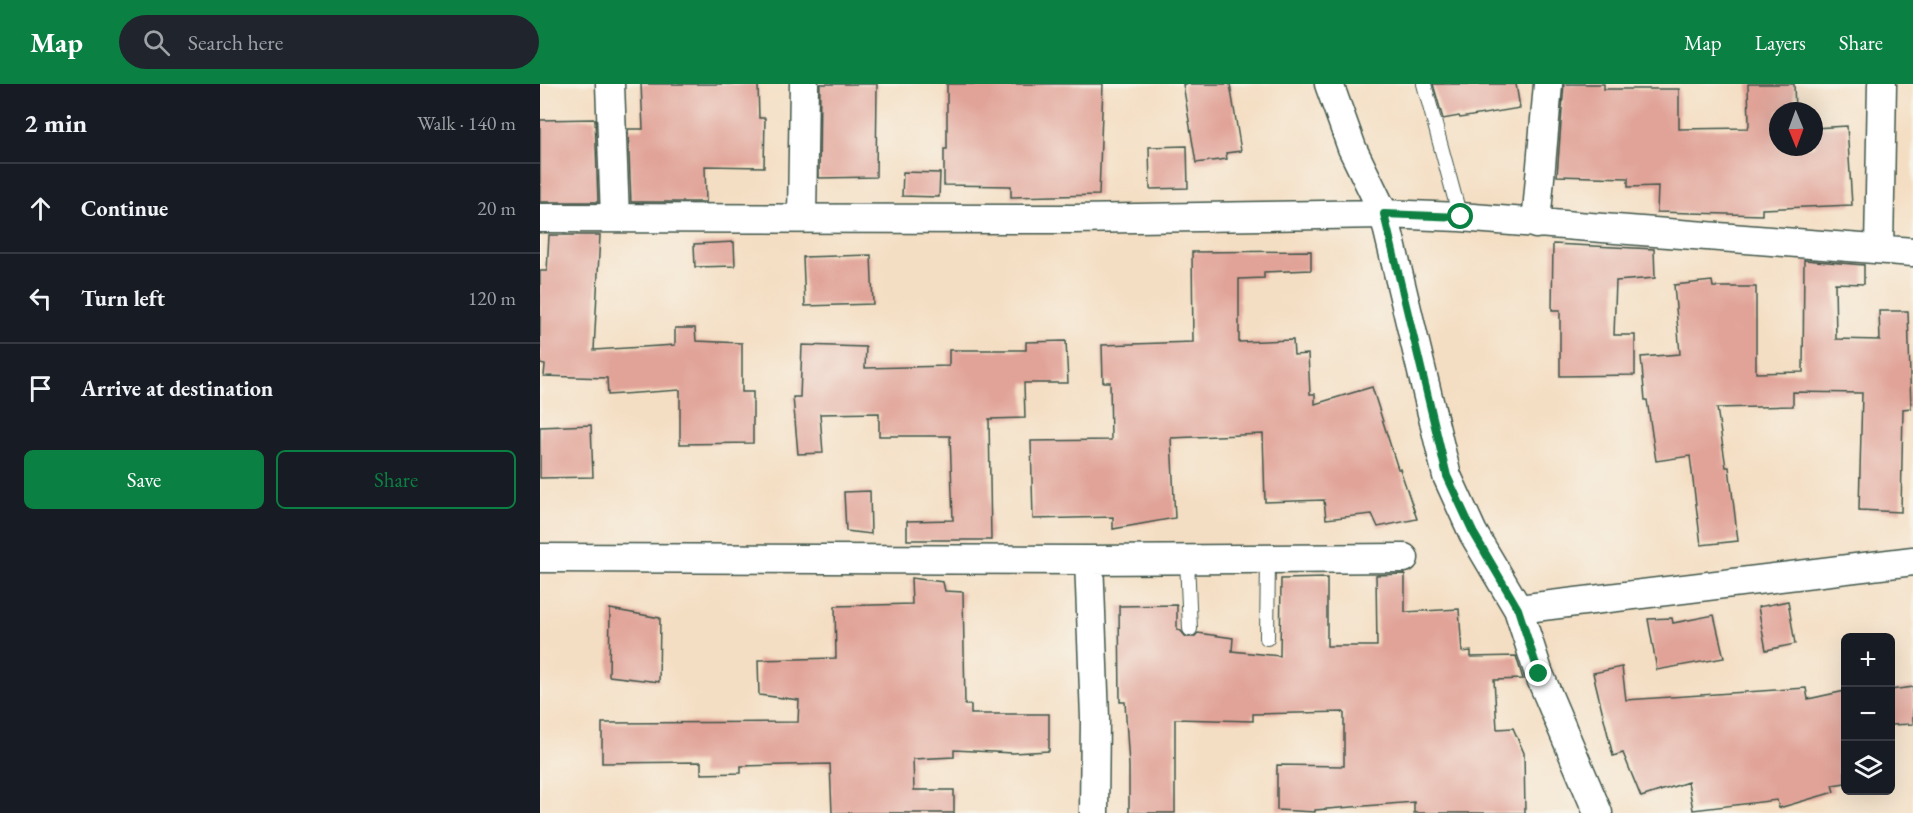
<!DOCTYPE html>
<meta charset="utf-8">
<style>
:root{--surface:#171b24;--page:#20242c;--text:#f1f3f6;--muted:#9ea1a6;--line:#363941;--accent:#0b8043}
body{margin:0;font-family:"EB Garamond",serif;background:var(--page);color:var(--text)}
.controls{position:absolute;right:18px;bottom:18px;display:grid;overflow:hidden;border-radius:9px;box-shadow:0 6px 24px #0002}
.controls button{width:54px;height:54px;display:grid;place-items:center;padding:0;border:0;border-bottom:2px solid var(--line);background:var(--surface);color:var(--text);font:30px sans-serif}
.compass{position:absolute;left:1229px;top:18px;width:54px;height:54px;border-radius:50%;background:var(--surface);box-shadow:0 6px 24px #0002;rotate:179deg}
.stop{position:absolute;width:18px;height:18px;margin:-14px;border:4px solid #0b8043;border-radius:50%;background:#fff}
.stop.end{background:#0b8043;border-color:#fff;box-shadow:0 2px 6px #0008}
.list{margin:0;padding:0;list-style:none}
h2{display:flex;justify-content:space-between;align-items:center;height:78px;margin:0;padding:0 24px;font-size:26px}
h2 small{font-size:20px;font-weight:400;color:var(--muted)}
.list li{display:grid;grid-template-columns:39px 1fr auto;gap:18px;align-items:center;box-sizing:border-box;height:90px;padding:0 24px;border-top:2px solid var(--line)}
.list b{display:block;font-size:22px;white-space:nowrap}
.list em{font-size:20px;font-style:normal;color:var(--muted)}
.actions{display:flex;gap:12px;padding:18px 24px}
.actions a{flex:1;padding:14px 0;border:2px solid var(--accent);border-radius:9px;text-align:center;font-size:21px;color:var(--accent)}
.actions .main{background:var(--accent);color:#fff}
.icon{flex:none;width:33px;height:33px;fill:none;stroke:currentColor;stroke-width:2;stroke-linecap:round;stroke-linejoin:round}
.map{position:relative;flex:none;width:1373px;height:729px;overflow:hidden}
header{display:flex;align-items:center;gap:36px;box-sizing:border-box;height:84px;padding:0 30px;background:var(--accent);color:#fff}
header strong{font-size:28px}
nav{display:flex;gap:33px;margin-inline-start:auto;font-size:21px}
.search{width:420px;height:54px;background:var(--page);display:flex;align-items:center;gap:15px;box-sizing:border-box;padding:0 21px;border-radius:33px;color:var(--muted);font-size:22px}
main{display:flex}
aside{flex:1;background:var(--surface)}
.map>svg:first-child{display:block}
</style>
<header>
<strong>Map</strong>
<div class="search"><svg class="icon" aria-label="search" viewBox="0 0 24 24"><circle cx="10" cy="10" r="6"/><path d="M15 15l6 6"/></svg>Search here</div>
<nav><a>Map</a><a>Layers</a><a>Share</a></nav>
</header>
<main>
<aside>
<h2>2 min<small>Walk · 140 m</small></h2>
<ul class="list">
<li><svg class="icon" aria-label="ahead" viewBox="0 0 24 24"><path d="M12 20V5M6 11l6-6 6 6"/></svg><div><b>Continue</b></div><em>20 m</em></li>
<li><svg class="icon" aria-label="left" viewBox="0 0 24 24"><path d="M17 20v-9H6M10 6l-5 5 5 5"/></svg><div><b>Turn left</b></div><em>120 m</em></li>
<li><svg class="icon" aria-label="arrive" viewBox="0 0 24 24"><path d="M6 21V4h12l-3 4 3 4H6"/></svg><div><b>Arrive at destination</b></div></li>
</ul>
<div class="actions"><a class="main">Save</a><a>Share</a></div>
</aside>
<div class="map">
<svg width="1373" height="729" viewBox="0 0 1373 729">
<rect width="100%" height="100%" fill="#f7f3e8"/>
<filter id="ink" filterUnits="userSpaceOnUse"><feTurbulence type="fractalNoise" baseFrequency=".0167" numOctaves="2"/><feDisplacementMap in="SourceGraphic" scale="12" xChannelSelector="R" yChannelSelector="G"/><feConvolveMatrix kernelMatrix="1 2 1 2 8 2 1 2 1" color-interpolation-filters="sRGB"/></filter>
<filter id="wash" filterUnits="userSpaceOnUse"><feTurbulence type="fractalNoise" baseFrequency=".008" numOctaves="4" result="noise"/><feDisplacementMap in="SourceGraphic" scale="24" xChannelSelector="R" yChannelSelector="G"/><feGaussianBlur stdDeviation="1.35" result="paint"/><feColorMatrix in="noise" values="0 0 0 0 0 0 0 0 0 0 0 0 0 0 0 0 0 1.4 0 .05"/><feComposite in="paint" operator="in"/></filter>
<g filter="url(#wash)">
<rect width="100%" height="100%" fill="#f4dec3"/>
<g id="blocks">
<!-- building -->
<path fill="#e1a398" d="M101,0H218L219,34H225L224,83L165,82L166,118H91L88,45H103Z
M280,0H337L336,93L279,94Z
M407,0H563L559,111L471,113V102L404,101V65H407Z
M643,0H690L701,67L686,69L687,75L656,79Z
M893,0H976L980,24L920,34L919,32L903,35Z
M1024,0H1064V5H1139V45L1208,44L1209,41L1208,0H1254L1255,27H1238V63H1274V44L1307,42L1312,121L1222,125V131L1117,128L1118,102L1088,103V94L1017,92Z
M55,35L58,118H0V36Z
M647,62L648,104L610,105L609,63Z
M363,88L400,89L399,113L362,112Z
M9,151H60L54,266L135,261V244H155L156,257L202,259V308H213V359L140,360V306L68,311L67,294L4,292L5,281L0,280V187H7Z
M194,158L195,182L155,183L154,160Z
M1013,160L1114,165L1115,194L1076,197L1074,251H1095V291L1020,292V226H1012Z
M771,167V186L724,188V194L699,195V258L753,256L754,271L768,270L770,310H775V320L832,303L858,385H860L877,435L838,443L832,430L786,435L784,416L725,418L723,350L631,354L635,434L573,445V433L493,435L491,357L571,356L570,298H563L562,261L653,258L652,168Z
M331,171L333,220L265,222L263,173Z
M1264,176L1324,181V200L1295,199L1296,255L1340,256L1339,227H1368L1371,324L1363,325L1361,428L1319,426L1322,309L1253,308V322L1177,324L1186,383H1189L1198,457L1161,461L1150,372L1116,377L1107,316H1105L1101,273L1140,270L1134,201L1172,197L1173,203H1216V289L1263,288Z
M526,257L528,299H484L485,334L449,335L451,456H367V437L413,436L410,352H339V329L280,330L283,369L258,370L253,313H260L262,261L326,263L325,284L409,282V266H486V258Z
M51,341L53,393L0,394V343Z
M330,407L331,450L306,447L304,408Z
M865,490V528L919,525L922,568L931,567V573L976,572L983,595L954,596L957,645L973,644L984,669L985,729H874V718L775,726V728L737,726V681L804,682V628L713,630V637L635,635V729H589V682L585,618H580L579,522L637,521V546L641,547L646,553H654L658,549L693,554L692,567L740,572L741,495L787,494V562H837L836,491Z
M371,494L403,498L405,507L423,508L425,621H431V630H509V667L473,669L414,666V673L373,675L374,706H414V729H292L290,680L201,682V689L161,690V678L62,679V639L258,638L259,616L219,611L218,576L296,574L295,522L372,520Z
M1248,517L1255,560L1226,566L1218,523Z
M70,525L120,534L119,598L69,592Z
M1174,531L1184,574L1117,586L1108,535L1132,534L1133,539Z
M1082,583L1086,616L1266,604L1268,615L1305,607V699L1292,701L1294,708L1239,724L1237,716L1153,726L1148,698L1101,713L1083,669L1073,672L1053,589Z
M1373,603V640L1350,641V606Z"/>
</g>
</g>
<g filter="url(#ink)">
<use href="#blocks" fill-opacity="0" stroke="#3f5549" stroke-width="1.5"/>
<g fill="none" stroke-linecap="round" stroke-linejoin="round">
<!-- lane casing -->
<g stroke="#3f5549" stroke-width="16">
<path id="lane" d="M884,0L920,133
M647,476L650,545
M727,554L728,475"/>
</g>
<!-- street casing -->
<g stroke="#3f5549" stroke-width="31">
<path id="street" d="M70,0L75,134
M789,0L812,64L844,130L907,392L933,449L978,525L999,590L1058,729
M262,133L264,0
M0,134L533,135L844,130L920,133L1373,168
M996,140L1008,0
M1339,164L1342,0
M0,474L549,476L864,474
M549,476L555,634L554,729
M978,525L1373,477"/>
</g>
<!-- lane -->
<use href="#lane" stroke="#fff" stroke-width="14"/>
<!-- street -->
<use href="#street" stroke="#fff" stroke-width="28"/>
</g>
</g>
<g fill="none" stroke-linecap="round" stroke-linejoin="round" filter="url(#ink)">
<!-- route -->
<path stroke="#0b8043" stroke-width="8" d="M921,133L844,130L907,392L933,448L978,525L999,590"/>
</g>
</svg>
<div class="controls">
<button>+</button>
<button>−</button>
<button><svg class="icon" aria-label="layers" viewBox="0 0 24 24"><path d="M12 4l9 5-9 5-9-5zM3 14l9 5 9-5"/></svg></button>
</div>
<svg class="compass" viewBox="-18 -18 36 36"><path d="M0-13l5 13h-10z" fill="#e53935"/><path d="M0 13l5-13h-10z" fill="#9ea1a6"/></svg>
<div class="stop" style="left:921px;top:133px"></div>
<div class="stop end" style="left:999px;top:590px"></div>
</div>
</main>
